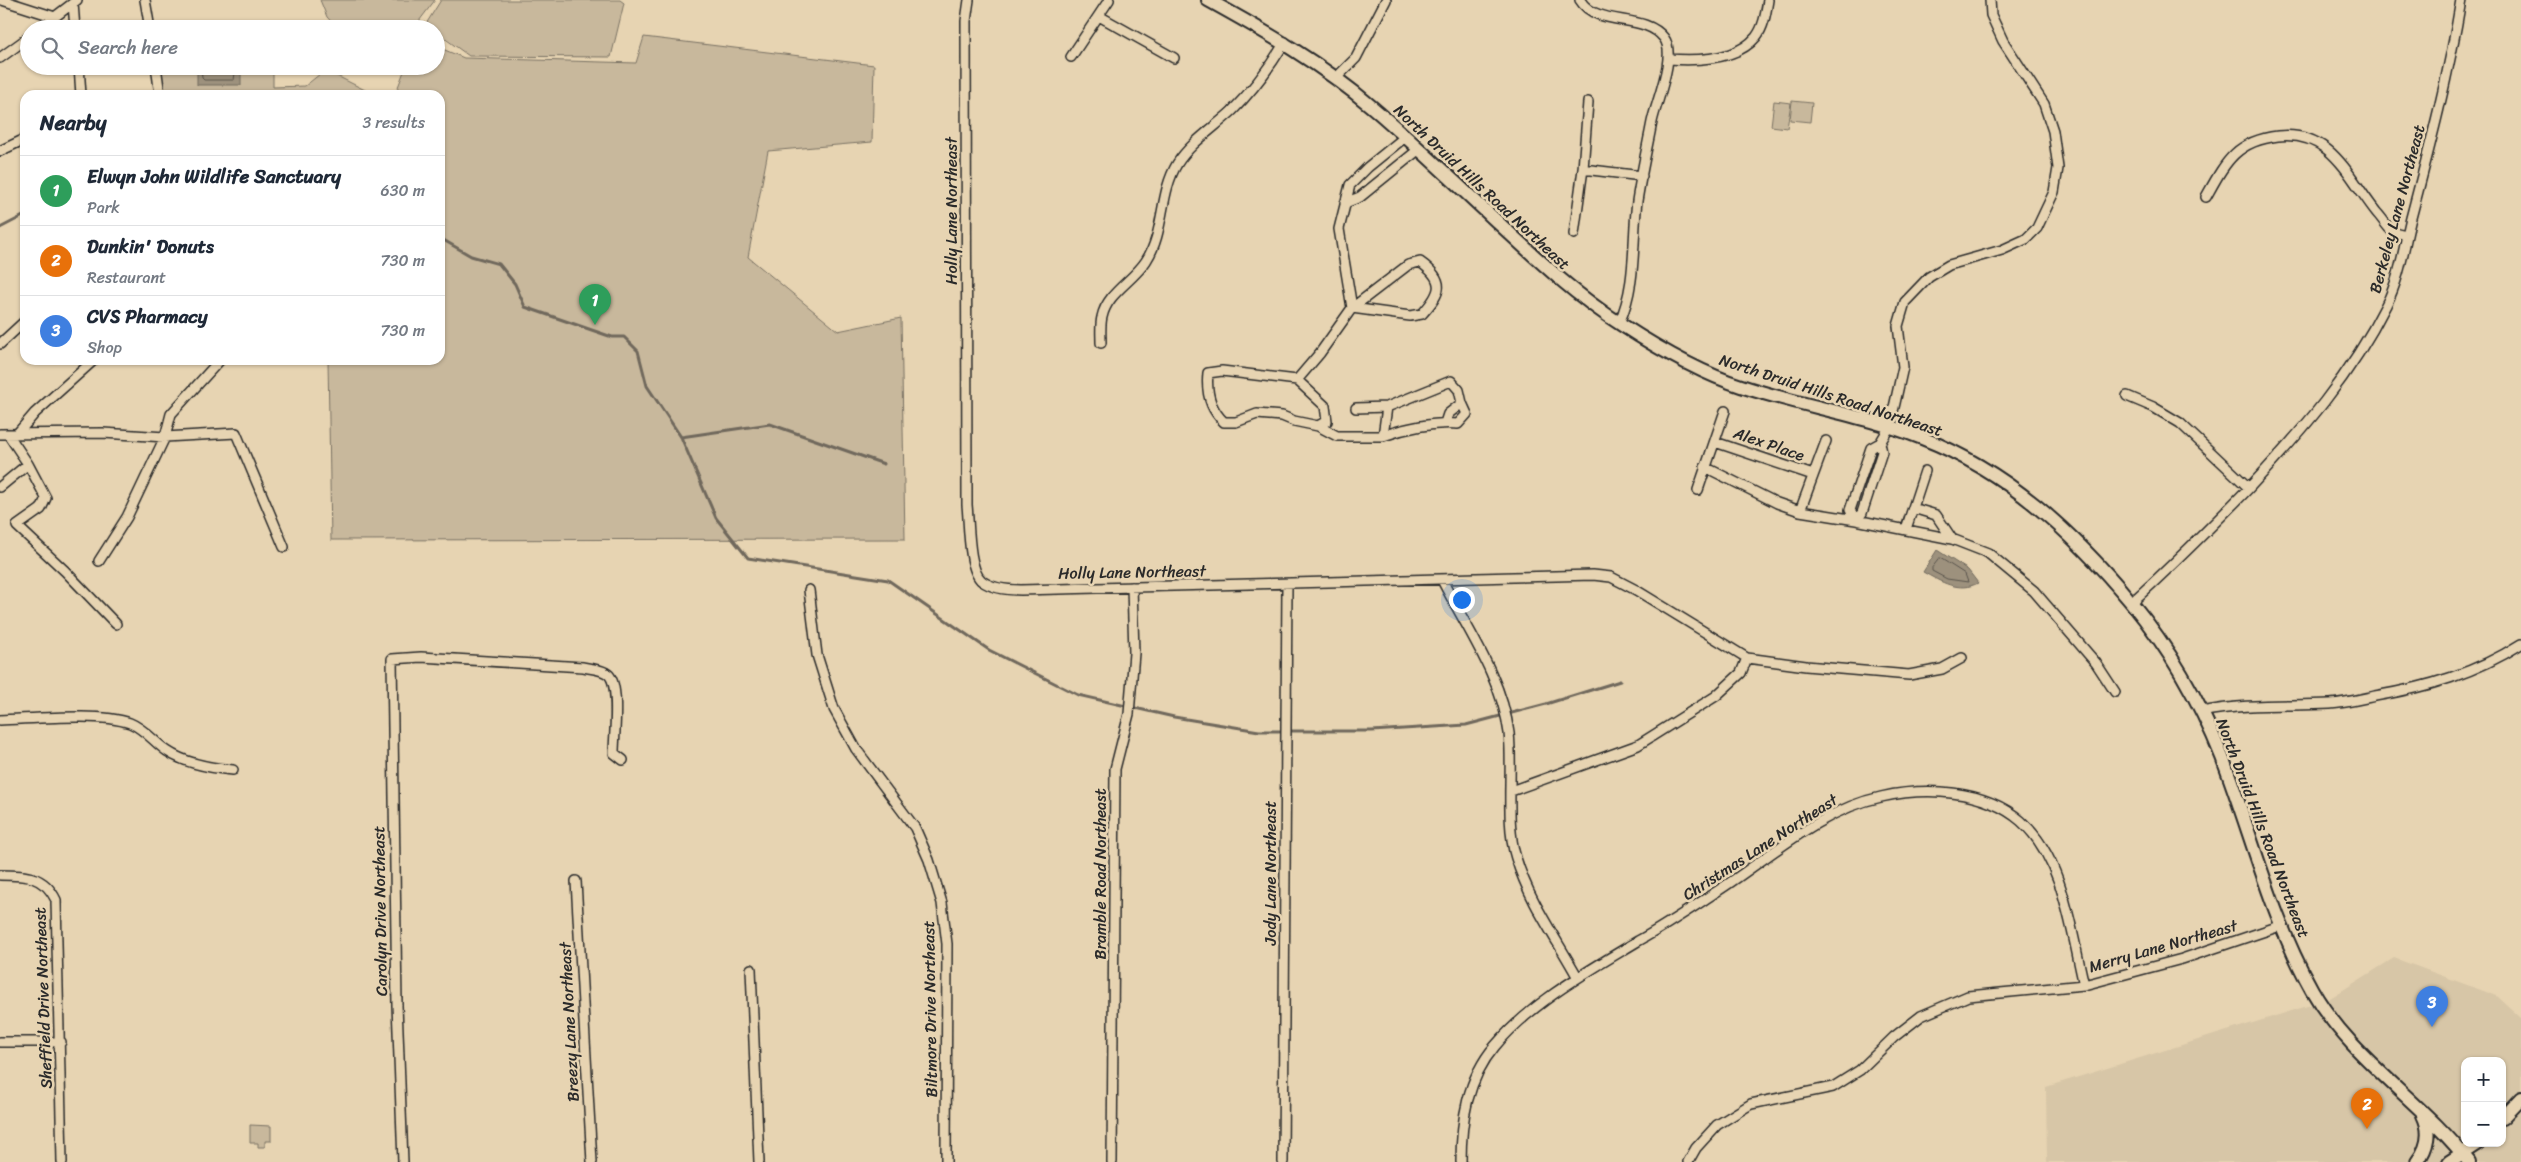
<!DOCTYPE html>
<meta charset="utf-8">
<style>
:root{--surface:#fff;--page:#f2f2f3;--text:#1f2937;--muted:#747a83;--line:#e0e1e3;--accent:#7c3aed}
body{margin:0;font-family:Sriracha,sans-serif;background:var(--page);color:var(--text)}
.controls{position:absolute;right:15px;bottom:15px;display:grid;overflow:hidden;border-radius:10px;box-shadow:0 1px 4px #0004}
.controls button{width:45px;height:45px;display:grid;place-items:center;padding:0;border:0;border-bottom:1px solid var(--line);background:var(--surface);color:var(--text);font:25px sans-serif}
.you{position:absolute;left:1461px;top:599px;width:18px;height:18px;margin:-12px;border:4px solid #fff;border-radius:50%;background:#1a73e8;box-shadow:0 0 0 8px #1a73e833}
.badge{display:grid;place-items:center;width:32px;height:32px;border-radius:50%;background:var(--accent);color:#fff;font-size:16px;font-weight:700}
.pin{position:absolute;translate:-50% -41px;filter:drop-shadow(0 1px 2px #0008)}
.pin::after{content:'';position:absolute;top:26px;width:18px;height:15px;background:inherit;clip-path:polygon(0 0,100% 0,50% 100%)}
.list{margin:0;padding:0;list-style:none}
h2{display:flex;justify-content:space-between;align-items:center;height:65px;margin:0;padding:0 20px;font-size:21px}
h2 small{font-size:16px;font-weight:400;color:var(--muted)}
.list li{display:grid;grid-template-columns:32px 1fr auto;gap:15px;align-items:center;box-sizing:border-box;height:70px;padding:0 20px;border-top:1px solid var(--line)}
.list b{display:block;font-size:19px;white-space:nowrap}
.list p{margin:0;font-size:16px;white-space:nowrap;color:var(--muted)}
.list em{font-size:16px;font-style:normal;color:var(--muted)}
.icon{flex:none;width:28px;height:28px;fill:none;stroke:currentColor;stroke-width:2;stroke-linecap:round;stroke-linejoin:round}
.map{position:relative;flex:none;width:2521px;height:1162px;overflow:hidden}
.search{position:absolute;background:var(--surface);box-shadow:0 1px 4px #0004;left:20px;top:20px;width:425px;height:55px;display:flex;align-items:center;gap:12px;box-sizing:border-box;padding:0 18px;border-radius:28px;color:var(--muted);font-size:19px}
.panel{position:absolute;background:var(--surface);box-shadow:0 1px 4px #0004;left:20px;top:90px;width:425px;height:275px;border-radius:15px}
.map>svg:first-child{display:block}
</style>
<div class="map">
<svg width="2521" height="1162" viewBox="0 0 2521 1162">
<rect width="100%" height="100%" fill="#e7d4b2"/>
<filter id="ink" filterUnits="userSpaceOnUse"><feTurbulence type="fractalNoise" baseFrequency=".02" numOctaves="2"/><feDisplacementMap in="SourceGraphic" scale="10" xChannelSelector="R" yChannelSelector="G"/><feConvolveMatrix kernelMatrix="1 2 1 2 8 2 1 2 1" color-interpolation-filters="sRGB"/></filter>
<g filter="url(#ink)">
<!-- built -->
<path fill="#d7c6a7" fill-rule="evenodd" d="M2394,958L2497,996L2521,1018V1162H2047L2046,1087L2327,1000ZM2465,1061H2502V1143H2465Z"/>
<!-- green -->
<path fill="#c8b89c" stroke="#7a7264" d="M320,0H435L413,29H338L327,17Z
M441,0H620L624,3L611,57L469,56L436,32V29L426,24Z
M644,37L874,65L872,142L768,151L748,257L838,331L901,318L905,539L331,540L328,360H440V95H395L406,66H436V49L440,48L464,58L636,63Z
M158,66H273V87L305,86L325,70L375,95H164Z
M1774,101L1791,103L1787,128L1771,126Z
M1792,101L1812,103L1810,122L1790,120Z
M250,1125L271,1126V1141H265V1147H258V1143H250Z"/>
<!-- water -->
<path fill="#9d917d" stroke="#6f685c" d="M197,66H241V85H197Z
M1937,550L1968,570L1978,583C1959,593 1941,582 1923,572Z"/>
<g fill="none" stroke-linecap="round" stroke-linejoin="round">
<!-- shore -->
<path stroke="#59544c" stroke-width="1" d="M201,66L202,78L204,80H234L236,66
M1940,558L1965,574L1968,582L1947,579L1932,571V568Z"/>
<!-- stream -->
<path stroke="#6f685c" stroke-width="3" d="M0,228L25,215
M440,238L471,256L499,264L515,284L525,307L612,337H624L638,351L647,386L681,437L716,518L748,558L888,580L989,650L1078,695L1174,717L1259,731H1372L1466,725L1546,704L1620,681
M681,437L770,424L884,464"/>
<!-- street casing -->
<g stroke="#2b2b2b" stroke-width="12">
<path id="street" d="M2,0L55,17
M145,0L150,29
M969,0L966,21L967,505C969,522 968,570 982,581C993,589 1008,590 1021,590L1593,575L1611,577L1636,590L1747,658L1806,666L1909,675L1942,669L1962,658
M1580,0C1597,28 1644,12 1664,38C1677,55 1656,102 1652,122C1647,148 1641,175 1637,201C1632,242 1637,284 1619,323
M73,3L75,29
M1099,16L1174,58
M39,29L77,0
M1071,57L1109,0
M0,58L29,37
M1669,59C1697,61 1737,60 1756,37C1764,27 1766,12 1768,0
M79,66L81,95
M156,66L160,95
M1336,78L1356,58L1386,0
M0,151L25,139
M1583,169L1642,176
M2206,197C2225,163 2235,141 2278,136C2332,130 2348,177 2377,213C2382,218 2387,227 2392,231C2396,233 2403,234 2407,235
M1345,203L1360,197L1418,150
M1574,234L1583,169L1588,102
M1420,262C1447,281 1441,293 1422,314L1410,316L1352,308L1408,265Z
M1101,343C1101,335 1100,325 1102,317C1107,293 1133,281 1146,261C1165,232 1159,194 1177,164C1190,143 1214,128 1232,111C1252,91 1270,67 1285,42
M0,344L25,321
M1297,380L1320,353L1352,308L1339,229L1350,185L1368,167L1405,137
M2127,396L2153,407L2180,423L2249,488
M1356,408L1387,407
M1318,426L1327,421L1325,406L1297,380L1222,371L1208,373C1206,392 1210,409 1224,422H1236L1257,414L1282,416L1294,421L1318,426L1337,436H1383L1387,407L1451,381L1459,390L1462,403L1448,414L1445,423
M0,434L103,433L165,437L236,433L284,547
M8,434L28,464
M17,434L35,413L94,360
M1383,436C1405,428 1434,422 1458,424L1467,414L1462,403
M1715,442L1813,475
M1705,467L1777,503L1800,511L1856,520L1952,539L1988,553L2034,591L2096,663L2115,692
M0,487L28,464L46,498L41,509L17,526L65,571L116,624
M1698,490L1725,411
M1913,508L1936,515L1952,539
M1800,511L1826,441
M1856,520L1850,510L1871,448L1880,443L1889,428L1895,403L1903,367L1898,326L1905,302L1929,277L1949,265L2002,250L2026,239L2037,228L2054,192L2058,168L2053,131L2044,104L2003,41L1991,15L1990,0
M1856,520L1862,513L1882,452L1880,443
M1906,529L1925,471
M99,561L127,517L165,437L171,414L220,360
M1442,580C1467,629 1502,678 1509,733C1513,769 1505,825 1516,858C1529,901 1556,938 1577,976
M809,590L817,655L834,709L856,749L915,828L929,860L942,903L947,944L946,1162
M2131,603C2172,566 2210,528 2248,489C2303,430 2350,377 2386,305C2400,278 2404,246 2411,218C2430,146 2449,74 2461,0
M2201,712C2244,703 2287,706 2330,704C2345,703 2361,699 2375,696C2428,687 2476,673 2521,644
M0,720C33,719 101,712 130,723C145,729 154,742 167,751C186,764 210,768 233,770
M1511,791L1638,745L1716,696L1741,673L1747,658
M0,875C25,875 44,875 56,900L62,1162
M576,881L592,1162
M751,969L759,1162
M0,1042H61
M403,1162L397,1005L392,659L421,657L583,667C591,669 603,669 609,675C620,687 614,736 614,753L623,760
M1112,1162L1115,769L1129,714L1134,653L1132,587
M1283,1162L1287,584
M1461,1162C1461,1121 1467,1079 1495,1046C1532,1002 1590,970 1638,941C1665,926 1690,909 1716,892C1768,859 1819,810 1881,797C1926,787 1984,789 2021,821C2064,859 2071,931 2084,985
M1688,1162L1696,1148L1717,1125L1751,1104L1833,1087L1860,1070L1894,1037L1921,1016L1968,996L2084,985L2182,959L2280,926"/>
</g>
<!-- secondary casing -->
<g stroke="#2b2b2b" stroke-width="16">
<path id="secondary" d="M1208,0C1266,32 1322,64 1372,107C1413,142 1452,180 1491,216C1534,256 1572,293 1622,325C1659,349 1700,373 1741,386C1801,406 1864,415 1922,438C2007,471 2074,533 2131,602C2169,648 2200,702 2222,757C2252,835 2271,917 2312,990C2351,1059 2422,1101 2469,1162
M2502,1118L2521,1098
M2417,1162C2428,1148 2431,1131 2423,1115
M2449,1162L2478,1143"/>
</g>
<!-- street -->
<use href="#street" stroke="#e7d4b2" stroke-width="9"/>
<!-- secondary -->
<use href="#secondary" stroke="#e7d4b2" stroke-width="12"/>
</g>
</g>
<g text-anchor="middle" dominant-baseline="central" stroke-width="5" stroke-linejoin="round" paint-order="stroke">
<!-- street labels -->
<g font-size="16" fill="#2b2b2b" stroke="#e7d4b2">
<text transform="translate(1482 187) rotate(43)">North Druid Hills Road Northeast</text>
<text transform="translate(2397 209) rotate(-75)">Berkeley Lane Northeast</text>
<text transform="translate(951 211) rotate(-90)">Holly Lane Northeast</text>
<text transform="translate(1831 395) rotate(18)">North Druid Hills Road Northeast</text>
<text transform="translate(1769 444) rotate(19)">Alex Place</text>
<text transform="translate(1132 572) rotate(-1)">Holly Lane Northeast</text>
<text transform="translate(2263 828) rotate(69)">North Druid Hills Road Northeast</text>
<text transform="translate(1760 847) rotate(-33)">Christmas Lane Northeast</text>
<text transform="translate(1270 873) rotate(-90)">Jody Lane Northeast</text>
<text transform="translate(1100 874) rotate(-90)">Bramble Road Northeast</text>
<text transform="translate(380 911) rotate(-91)">Carolyn Drive Northeast</text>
<text transform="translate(2163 946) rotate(-16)">Merry Lane Northeast</text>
<text transform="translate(43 998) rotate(-92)">Sheffield Drive Northeast</text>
<text transform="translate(930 1009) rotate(-91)">Biltmore Drive Northeast</text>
<text transform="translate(569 1022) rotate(-93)">Breezy Lane Northeast</text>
</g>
</g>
</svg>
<div class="controls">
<button>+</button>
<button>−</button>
</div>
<div class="you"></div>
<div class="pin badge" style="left:595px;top:325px;background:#2e9e5b">1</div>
<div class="pin badge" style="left:2367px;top:1129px;background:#e8710a">2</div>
<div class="pin badge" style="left:2432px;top:1027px;background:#3f7fe0">3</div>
<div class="search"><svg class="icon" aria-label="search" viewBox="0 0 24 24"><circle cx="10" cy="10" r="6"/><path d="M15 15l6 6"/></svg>Search here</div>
<section class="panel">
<h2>Nearby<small>3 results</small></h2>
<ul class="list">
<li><span class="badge" style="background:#2e9e5b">1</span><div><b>Elwyn John Wildlife Sanctuary</b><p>Park</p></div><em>630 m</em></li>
<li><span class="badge" style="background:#e8710a">2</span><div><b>Dunkin' Donuts</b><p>Restaurant</p></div><em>730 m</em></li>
<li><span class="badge" style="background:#3f7fe0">3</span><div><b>CVS Pharmacy</b><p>Shop</p></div><em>730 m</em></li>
</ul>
</section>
</div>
